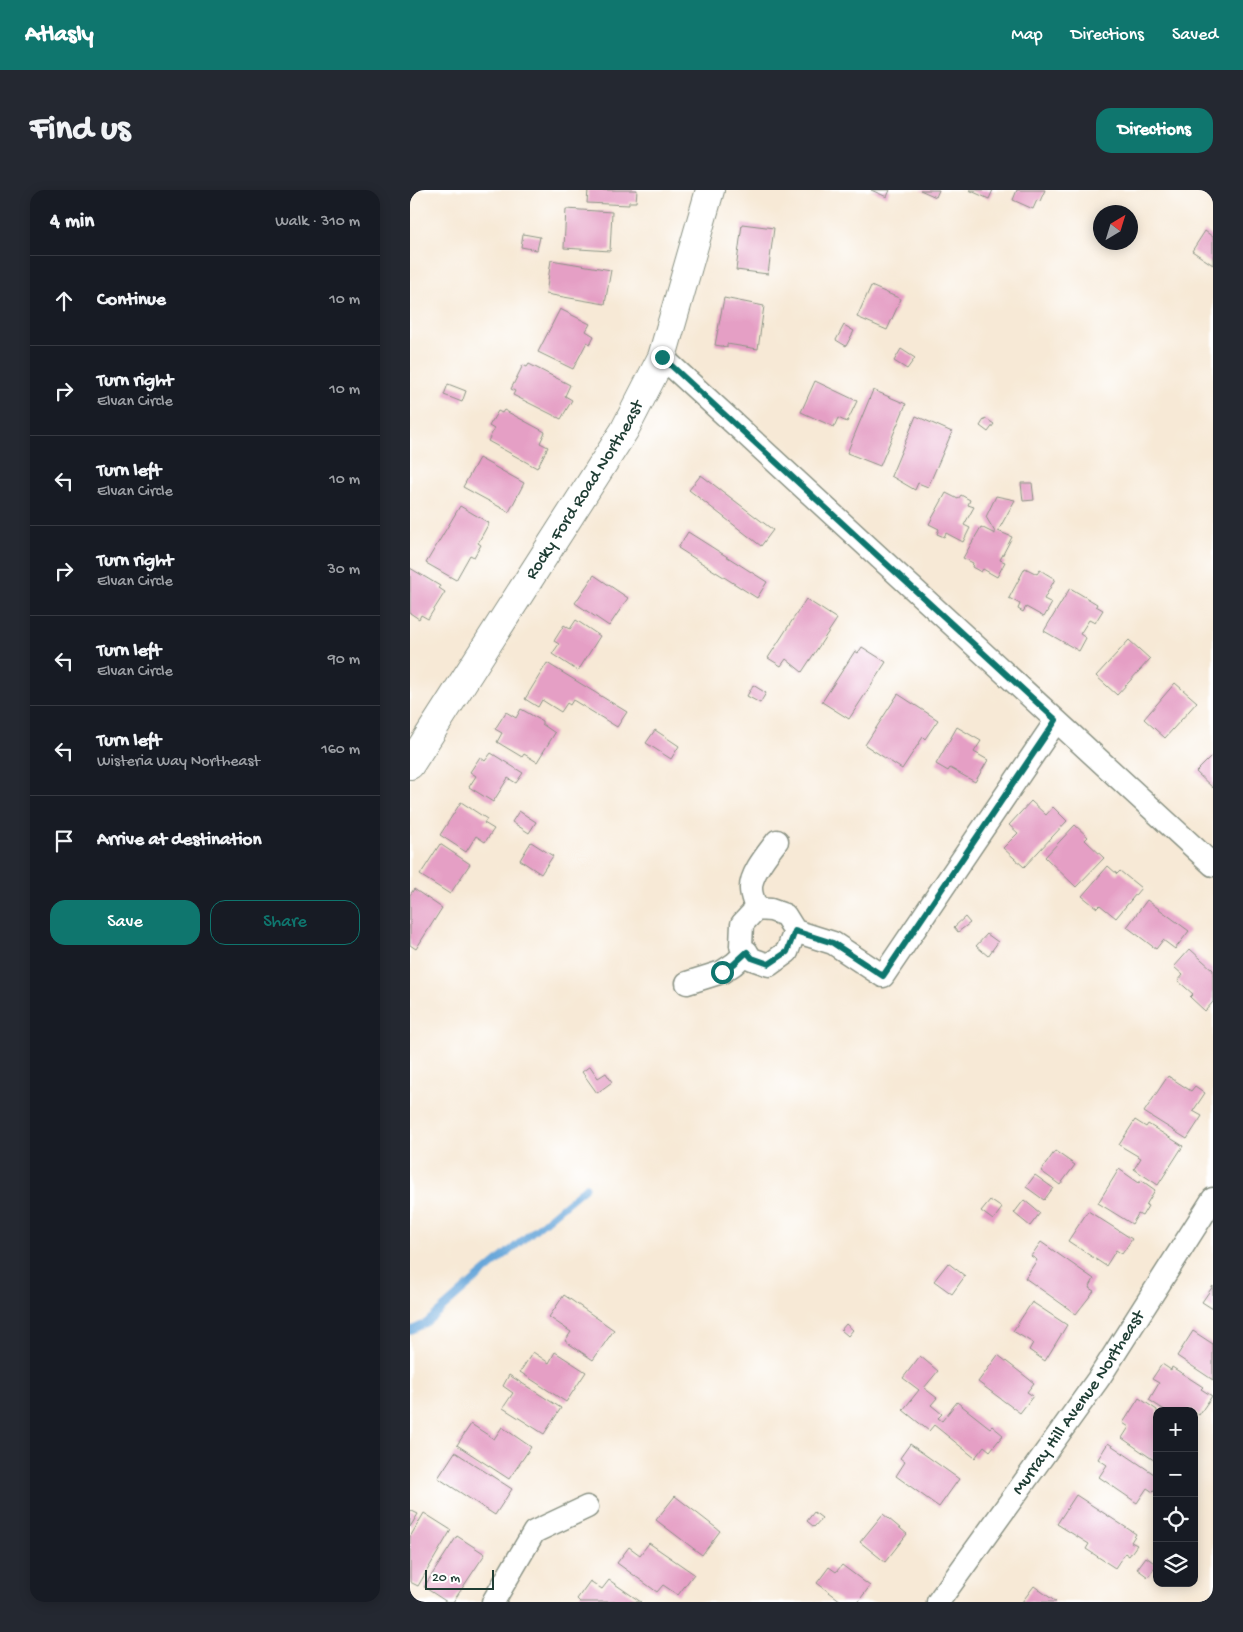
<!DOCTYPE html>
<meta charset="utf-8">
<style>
:root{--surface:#171b24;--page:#242831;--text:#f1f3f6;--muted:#9ea1a6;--line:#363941;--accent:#0f766e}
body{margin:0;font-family:"Gochi Hand",sans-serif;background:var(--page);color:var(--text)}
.controls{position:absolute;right:15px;bottom:15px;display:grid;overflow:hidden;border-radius:10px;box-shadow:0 2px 12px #0003}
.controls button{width:45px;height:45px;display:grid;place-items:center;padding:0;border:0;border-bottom:1px solid var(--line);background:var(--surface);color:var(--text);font:25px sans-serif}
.compass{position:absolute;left:683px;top:15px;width:45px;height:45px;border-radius:50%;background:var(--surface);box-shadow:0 2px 12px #0003;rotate:38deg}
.scale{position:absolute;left:15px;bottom:12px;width:69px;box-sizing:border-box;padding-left:5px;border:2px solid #1f3d34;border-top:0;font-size:14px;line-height:18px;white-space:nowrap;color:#1f3d34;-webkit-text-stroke:4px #fff;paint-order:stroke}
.stop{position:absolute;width:15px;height:15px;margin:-11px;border:4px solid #0f766e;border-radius:50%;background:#fff}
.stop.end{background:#0f766e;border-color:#fff;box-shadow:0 1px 5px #0008}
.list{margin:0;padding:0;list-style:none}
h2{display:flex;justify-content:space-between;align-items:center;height:65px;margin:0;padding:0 20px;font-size:21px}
h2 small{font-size:16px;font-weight:400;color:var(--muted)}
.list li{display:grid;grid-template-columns:32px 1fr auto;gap:15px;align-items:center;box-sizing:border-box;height:90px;padding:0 20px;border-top:1px solid var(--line)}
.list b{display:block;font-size:19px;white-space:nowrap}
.list p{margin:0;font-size:16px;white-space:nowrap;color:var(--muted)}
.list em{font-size:16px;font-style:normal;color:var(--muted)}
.actions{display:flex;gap:10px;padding:15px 20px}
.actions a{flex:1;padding:11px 0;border:1px solid var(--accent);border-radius:15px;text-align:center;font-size:18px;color:var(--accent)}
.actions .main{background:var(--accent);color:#fff}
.icon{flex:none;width:28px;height:28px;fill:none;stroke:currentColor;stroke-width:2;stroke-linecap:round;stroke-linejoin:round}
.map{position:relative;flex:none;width:803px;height:1412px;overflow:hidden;border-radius:15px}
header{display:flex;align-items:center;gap:30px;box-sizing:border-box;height:70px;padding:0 25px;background:var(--accent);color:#fff}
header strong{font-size:24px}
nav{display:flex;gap:28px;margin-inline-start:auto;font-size:18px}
.intro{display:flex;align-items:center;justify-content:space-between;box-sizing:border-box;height:120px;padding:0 30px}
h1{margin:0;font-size:35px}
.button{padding:12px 22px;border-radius:15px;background:var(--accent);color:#fff;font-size:18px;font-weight:700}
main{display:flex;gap:30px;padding:0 30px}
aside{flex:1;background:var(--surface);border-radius:15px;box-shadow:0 2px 12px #0003}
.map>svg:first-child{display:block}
</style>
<header>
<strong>Atlasly</strong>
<nav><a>Map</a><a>Directions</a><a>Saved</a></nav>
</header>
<div class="intro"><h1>Find us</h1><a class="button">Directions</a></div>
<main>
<aside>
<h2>4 min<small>Walk · 310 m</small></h2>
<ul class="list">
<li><svg class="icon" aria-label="ahead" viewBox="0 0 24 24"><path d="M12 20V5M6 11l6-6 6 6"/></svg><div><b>Continue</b></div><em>10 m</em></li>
<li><svg class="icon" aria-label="right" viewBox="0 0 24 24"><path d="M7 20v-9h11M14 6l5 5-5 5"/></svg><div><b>Turn right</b><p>Elvan Circle</p></div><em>10 m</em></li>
<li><svg class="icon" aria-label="left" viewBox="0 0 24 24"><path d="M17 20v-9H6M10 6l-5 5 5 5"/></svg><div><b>Turn left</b><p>Elvan Circle</p></div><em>10 m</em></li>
<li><svg class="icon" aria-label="right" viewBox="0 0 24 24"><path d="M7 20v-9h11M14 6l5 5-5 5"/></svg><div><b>Turn right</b><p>Elvan Circle</p></div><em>30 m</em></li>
<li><svg class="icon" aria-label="left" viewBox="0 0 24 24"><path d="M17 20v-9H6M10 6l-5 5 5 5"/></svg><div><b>Turn left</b><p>Elvan Circle</p></div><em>90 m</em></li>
<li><svg class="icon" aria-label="left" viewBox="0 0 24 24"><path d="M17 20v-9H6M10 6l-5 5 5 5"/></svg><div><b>Turn left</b><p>Wisteria Way Northeast</p></div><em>160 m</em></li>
<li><svg class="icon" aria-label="arrive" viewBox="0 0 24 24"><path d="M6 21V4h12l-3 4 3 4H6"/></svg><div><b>Arrive at destination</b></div></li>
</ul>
<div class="actions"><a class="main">Save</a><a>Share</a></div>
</aside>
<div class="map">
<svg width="803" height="1412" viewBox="0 0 803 1412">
<rect width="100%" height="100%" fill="#fff"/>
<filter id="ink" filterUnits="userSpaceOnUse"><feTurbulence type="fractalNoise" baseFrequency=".02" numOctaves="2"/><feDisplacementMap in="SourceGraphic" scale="10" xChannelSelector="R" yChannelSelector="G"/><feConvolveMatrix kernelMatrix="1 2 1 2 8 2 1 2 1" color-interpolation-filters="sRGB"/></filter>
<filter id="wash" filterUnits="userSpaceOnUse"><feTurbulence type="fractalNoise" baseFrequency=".0096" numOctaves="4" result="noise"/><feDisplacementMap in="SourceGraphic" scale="20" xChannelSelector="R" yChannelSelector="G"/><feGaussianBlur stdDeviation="1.12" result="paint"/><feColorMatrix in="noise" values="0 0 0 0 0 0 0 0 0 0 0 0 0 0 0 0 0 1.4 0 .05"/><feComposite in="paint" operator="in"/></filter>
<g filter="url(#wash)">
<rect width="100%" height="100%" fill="#f7e9d6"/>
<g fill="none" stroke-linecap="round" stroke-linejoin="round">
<!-- stream -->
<path stroke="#66a6d9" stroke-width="7" d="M0,1141L16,1133L66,1089L176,997"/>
</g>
<g id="blocks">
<!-- building -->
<path fill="#e59fc5" d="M178,0H227L226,12H219V15L177,13Z
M461,0H480L477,7Z
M510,0H529L526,7Z
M559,0H583L579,9Z
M607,0H635L630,11L627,10L623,19L603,10Z
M156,19L202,22L200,61L154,58Z
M332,34L364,38L358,84L326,80Z
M795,41L803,47V75L782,61Z
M113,44L130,47L127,60L111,57Z
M141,70L201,80L195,114L136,104Z
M461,96L491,109L477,140L447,127Z
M314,108L354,116L348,159L317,154V157L305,155Z
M150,119L180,134L176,141L184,146L180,154L177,152L163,179L128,162Z
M434,135L444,141L436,156L426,150Z
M491,159L505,168L497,179L484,171Z
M119,174L160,195L155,206L162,210L151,229L103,205L105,201L101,199L113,175L117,177Z
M405,191L447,211L437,232L428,228L424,237L391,222Z
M38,194L56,201L52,212L34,205Z
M463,200L496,214L470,276L437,263Z
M94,220L135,242L130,253L138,257L127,278L78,251L84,239L79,236L88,221L92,223Z
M506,226L542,242L518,297L508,293L505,300L481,286Z
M575,228L584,234L578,242L570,236Z
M69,268L114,293L99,322L53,297Z
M291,285L363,340L351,356L279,300Z
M611,293H622L624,310L613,311Z
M536,303L548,309L551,305L560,310L558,315L564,317L554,335L560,338L553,352L536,343L534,347L527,344L529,339L519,334Z
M586,306L605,310L588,341L602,347L590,370L595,372L587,387L573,379L571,382L562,377L563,373L553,368L571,337L585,344V342L576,327Z
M50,316L79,333L68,353L71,355L64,367L60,365L46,390L16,373Z
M278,342L357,392L347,408L268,358Z
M0,378L30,396L29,398L35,402L18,429L11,425L9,429L0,423Z
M615,378L627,384L630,380L645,389L634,409L642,413L634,427L616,417L613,422L608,419L610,414L599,408Z
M184,385L218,408L199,436L165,413Z
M660,398L687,414L686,416L693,420L685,433L679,430L670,444L676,448L669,461L634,441Z
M396,409L427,429L392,482L376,469L371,476L358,468Z
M166,430L190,446L168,481L142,464L149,454L144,451L154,435L160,439Z
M719,450L740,469L707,505L686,486Z
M452,457L476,472L439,529L412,512L445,461L448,463Z
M137,473L217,522L207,537L163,510L160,515L157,513L151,522L132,510L128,517L115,509Z
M765,493L787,512L755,548L734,529Z
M343,495L356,503L350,513L337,506Z
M488,504L528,530L515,549L513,547L492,579L455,555Z
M111,519L132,531V534L145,543L127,572L114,564L112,567L87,552L92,543L85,539L96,522L106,528Z
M547,537L571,551L564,562L578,570L565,592L540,578L538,581L526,574Z
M245,540L269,556L261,569L236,553Z
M81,563L113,583L106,593L98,588L83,612L59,597L66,586L60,582L70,567L75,571Z
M803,565V598L786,582Z
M621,611L636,625L643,617L657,631L614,677L593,658L608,643L599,635Z
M51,612L77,629L74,633L84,639L75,652L66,646L56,662L30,645Z
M109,621L126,632L119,643L102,632Z
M665,635L678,647L675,650L694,668L666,697L635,667Z
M121,652L143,666L131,684L110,670Z
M30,654L60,674L40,704L10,685Z
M698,676L707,684L710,681L731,698L706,728L690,715L687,718L672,706Z
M4,699L32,718L6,759L0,755V705Z
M737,710L779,741L765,759L753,750L746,759L717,737Z
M555,727L560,733L548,742L544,737Z
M577,744L588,752L578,766L566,756Z
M780,759L803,780V812L795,821L780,807L783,804L768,791L773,785L764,777Z
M180,876L188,888L196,883L202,892L187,903L172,882Z
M758,886L781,901L785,896L795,903L783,921L792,926L777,949L734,922Z
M725,930L736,937L738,934L773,956L748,995L724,979L731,968L709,955Z
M645,961L665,975L650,995L631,981Z
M709,979L729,993L731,990L745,1000L736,1015L738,1016L732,1026L728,1024L722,1034L688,1013Z
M625,985L643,998L634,1010L616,997Z
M580,1010L592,1018L583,1030L571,1021Z
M614,1010L630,1023L620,1036L604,1023Z
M678,1021L722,1049L712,1064L706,1060L696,1076L658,1051Z
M631,1052L684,1089L679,1098L684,1101L666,1124L615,1088L627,1070L621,1066Z
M538,1073L555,1086L542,1104L524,1091Z
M803,1096V1119L792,1112Z
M154,1105L204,1140L183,1170L155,1151L161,1142L139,1127Z
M622,1112L657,1135L635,1171L619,1160L623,1153L603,1141Z
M436,1134L443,1140L438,1146L431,1140Z
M783,1141L803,1154V1190L767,1166Z
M123,1162L139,1173L145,1162L176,1182L156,1212L110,1182Z
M588,1165L624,1193L617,1202L623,1206L610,1223L568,1192Z
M510,1166L528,1181L514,1198L527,1208L521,1215L532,1224L528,1228L532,1231L547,1212L580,1238L582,1236L593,1245L580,1261L574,1256L565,1268L524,1235L519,1241L493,1220L509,1200L493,1188Z
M752,1174L761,1180L762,1177L793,1197L791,1199L802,1206L789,1225L784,1221L779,1219L778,1221H756L739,1210L749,1193L742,1189Z
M99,1185L151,1218L134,1244L93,1218L103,1203L93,1196Z
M729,1208L747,1220V1269L745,1271L712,1248L719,1237L713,1233Z
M61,1234L84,1249L92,1237L121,1257L99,1289L47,1255Z
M698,1253L747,1286V1297L743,1302L737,1298L727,1313L689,1287L697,1275L688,1269Z
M500,1254L549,1289L529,1317L486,1286L495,1272L490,1268Z
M45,1262L102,1299L85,1325L28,1288Z
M666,1305L726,1344L721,1352L727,1355L719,1366L715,1363L705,1378L676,1359L679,1354L647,1334Z
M265,1306L310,1341L292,1365L246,1330Z
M0,1320L8,1324L0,1337Z
M404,1322L412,1328L404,1337L397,1331Z
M14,1323L41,1340L8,1396L0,1392V1347Z
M473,1324L497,1344L475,1372L450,1352Z
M47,1346L75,1364L43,1412H37L14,1397Z
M239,1353L284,1384L268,1405L253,1395L247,1402L207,1373L219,1357L230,1365Z
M736,1367L747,1375L738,1387L727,1379Z
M432,1375L460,1396L448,1412H430L431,1411L407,1393L419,1377L426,1382Z
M199,1390L231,1412H170L167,1409L180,1391L192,1399Z
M624,1396L646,1412H612Z"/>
</g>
</g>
<g filter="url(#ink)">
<use href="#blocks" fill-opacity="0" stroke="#8b9385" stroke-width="1"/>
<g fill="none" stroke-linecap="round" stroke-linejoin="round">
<!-- street casing -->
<g stroke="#8b9385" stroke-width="25">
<g id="street">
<path d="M252,167L803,675"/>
<path d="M346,719C345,713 341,706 341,699C340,684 358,663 367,651"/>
<path d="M385,741L377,762L359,775L342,769L331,756L332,734L346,719L361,720L375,725L385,741L423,753L473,786L646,531"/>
<path d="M277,793L312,782L324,774L337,762"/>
<path d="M83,1412L124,1342L177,1317"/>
<path id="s1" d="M528,1412L689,1188L803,1009"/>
</g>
</g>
<!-- secondary casing -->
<g stroke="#8b9385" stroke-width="30">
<g id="secondary">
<path id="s2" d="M0,575L214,241L252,167L300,0"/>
</g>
</g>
<!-- street -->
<use href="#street" stroke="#fff" stroke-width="22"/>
<!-- secondary -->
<use href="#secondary" stroke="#fff" stroke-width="28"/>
</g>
</g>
<g fill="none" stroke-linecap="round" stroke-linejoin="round" filter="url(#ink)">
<!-- route -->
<path stroke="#0f766e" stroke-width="6" d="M252,167L646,530L473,786L423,753L385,741L377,762L359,774L342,768L337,762L324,774L312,782"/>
</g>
<g text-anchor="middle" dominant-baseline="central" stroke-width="4.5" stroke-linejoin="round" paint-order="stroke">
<!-- street labels -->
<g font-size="18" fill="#1f3d34" stroke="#fff">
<text stroke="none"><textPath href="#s2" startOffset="326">Rocky Ford Road Northeast</textPath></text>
<text stroke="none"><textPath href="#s1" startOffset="244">Murray Hill Avenue Northeast</textPath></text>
</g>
</g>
</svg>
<div class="controls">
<button>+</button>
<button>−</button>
<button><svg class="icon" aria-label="locate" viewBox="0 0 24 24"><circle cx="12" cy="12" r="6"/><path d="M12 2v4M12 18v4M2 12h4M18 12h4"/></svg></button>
<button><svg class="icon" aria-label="layers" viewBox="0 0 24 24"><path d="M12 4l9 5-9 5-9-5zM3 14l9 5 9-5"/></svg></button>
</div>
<svg class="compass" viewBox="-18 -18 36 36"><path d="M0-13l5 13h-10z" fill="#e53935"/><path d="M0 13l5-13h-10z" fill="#9ea1a6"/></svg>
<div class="scale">20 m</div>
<div class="stop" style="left:312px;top:782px"></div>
<div class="stop end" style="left:252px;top:167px"></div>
</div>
</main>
